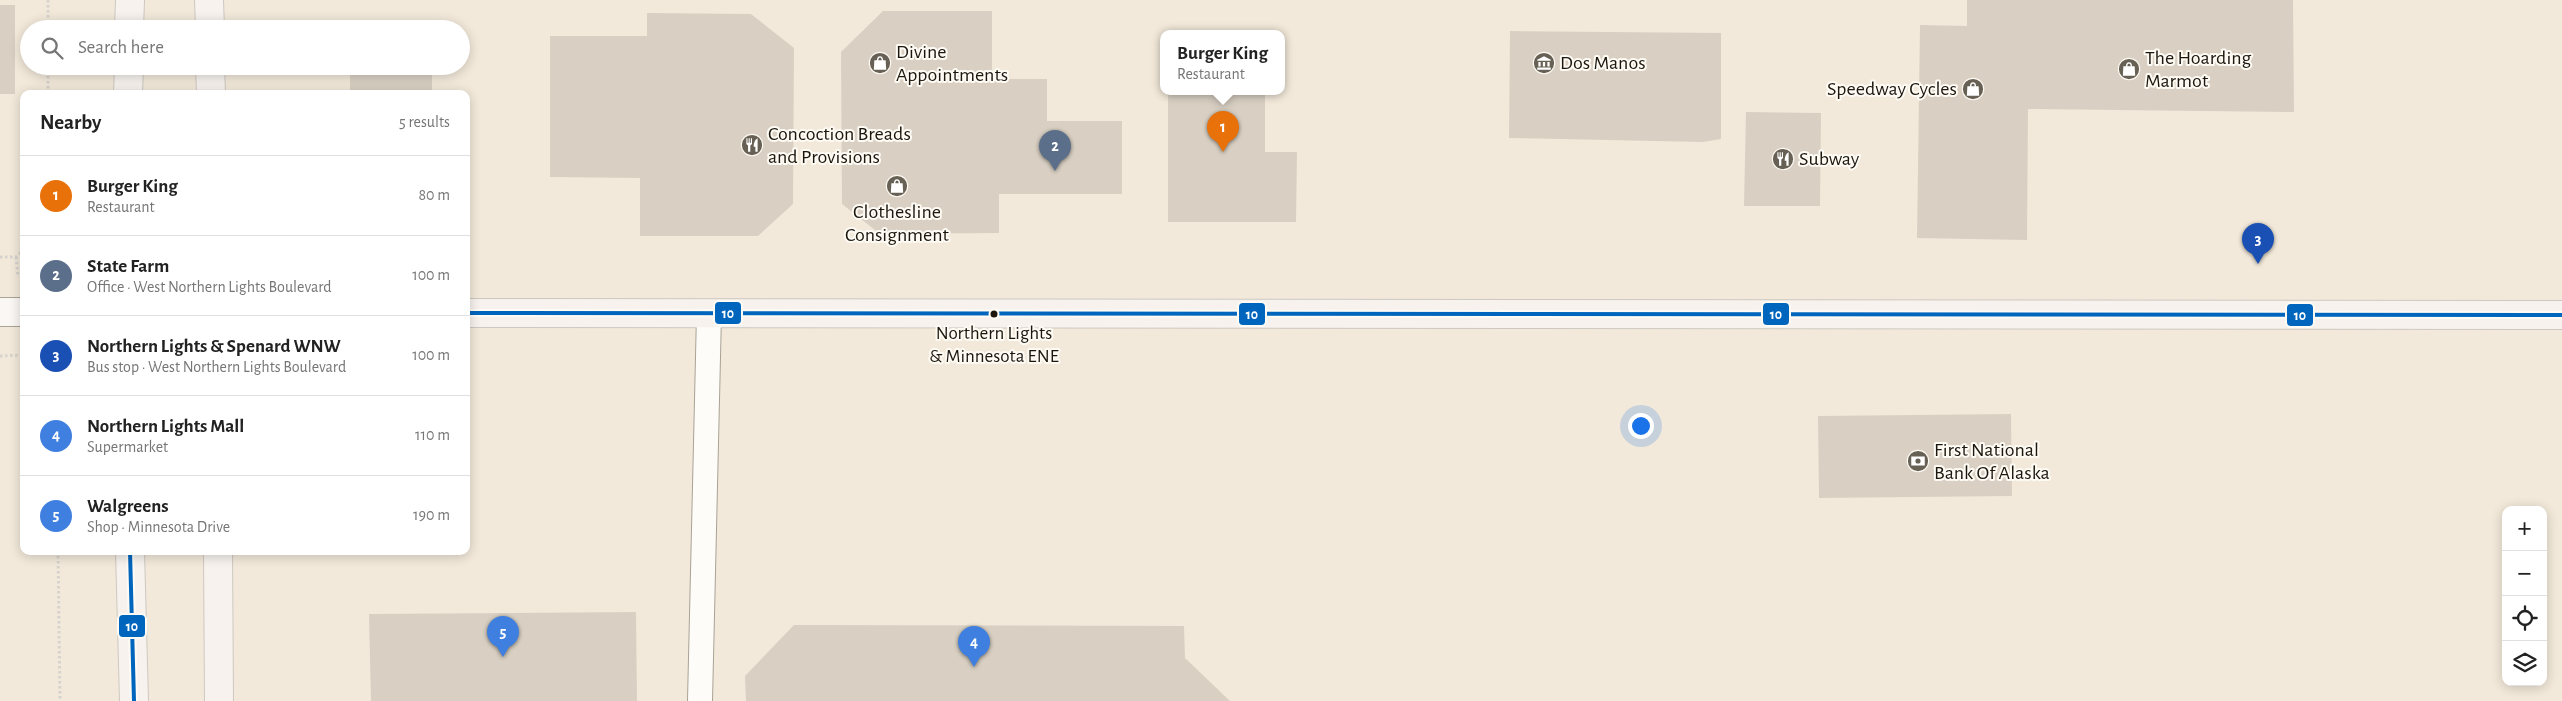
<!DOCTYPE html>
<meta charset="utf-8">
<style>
:root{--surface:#fff;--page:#f6f6f6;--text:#222;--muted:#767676;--line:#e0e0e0;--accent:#676054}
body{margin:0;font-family:"Alegreya Sans",sans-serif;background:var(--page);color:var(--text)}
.controls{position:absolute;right:15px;bottom:15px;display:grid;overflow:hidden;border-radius:10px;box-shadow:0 2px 12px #0003}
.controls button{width:45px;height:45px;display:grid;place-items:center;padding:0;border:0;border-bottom:1px solid var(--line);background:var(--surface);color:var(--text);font:25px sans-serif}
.you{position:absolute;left:1640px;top:425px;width:18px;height:18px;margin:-12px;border:4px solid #fff;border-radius:50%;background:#1a73e8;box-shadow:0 0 0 8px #1a73e833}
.badge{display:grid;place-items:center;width:32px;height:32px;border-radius:50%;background:var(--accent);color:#fff;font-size:16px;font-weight:700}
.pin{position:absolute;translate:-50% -41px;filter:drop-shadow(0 1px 2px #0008)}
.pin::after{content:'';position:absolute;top:26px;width:18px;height:15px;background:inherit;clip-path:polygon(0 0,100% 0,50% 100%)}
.popup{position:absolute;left:1160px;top:30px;width:125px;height:65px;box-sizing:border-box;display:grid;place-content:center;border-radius:10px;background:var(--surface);filter:drop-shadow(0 1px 4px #0005);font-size:16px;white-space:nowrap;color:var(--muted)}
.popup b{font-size:19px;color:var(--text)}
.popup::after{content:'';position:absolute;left:50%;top:100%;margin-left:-10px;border:10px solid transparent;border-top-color:var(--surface)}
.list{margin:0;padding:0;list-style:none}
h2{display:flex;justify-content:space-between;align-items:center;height:65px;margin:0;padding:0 20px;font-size:21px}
h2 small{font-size:16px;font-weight:400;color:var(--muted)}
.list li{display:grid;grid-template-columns:32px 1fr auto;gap:15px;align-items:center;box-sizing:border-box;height:80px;padding:0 20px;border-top:1px solid var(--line)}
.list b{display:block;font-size:19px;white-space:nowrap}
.list p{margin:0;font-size:16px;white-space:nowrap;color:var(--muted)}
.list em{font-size:16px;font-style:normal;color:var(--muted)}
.icon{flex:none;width:28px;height:28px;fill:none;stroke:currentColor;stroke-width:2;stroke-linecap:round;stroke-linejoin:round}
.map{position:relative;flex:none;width:2562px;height:701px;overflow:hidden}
.search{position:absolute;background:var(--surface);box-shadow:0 2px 12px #0003;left:20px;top:20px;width:450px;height:55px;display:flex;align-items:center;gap:12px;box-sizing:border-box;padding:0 18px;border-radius:28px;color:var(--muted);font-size:19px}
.panel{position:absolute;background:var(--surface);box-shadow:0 2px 12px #0003;left:20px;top:90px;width:450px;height:465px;border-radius:10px}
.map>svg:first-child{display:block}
</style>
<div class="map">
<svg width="2562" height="701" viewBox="0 0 2562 701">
<rect width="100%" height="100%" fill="#f2e9da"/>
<!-- building -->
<path fill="#d9d0c3" d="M1967,0H2293L2294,112L2028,109L2027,240L1917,238L1920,25L1967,26Z
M0,5H15V94H0Z
M883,11H992V79H1047V121H1122V194H999V233L880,234L842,204L841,52Z
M647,13L751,14L794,48L793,204L758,236H640V178L550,177V36H647Z
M1510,31L1721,33V139L1703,142L1509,138Z
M350,66H432V94H350Z
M1168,91H1265V152H1297L1296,222H1168Z
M1746,112L1821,113L1820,206H1744Z
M2011,414L2012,496L1819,498L1818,416Z
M636,612L637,701H371L369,614Z
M794,625L1184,626L1185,658L1230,701H746L745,676Z"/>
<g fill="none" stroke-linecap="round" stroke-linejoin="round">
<!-- service casing -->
<g stroke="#a9a296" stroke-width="26">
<path id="service" d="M700,701L709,314"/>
</g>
<!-- secondary casing -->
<g stroke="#a9a296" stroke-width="30">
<path id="secondary" d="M0,312H24"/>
</g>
<!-- primary casing -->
<g stroke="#cdc8c1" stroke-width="30">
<path id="primary" d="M209,0L210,29
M129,29L130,0
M210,66L211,94
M128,94L129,66
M466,313L2562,315
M130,551L134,701
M218,551L219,701"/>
</g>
<!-- path -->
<path stroke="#d6d3ce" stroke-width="3" stroke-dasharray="2.5 2.5" stroke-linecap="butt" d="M48,0V29
M48,66V94
M0,257H16L24,250
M16,257L18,277
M0,356L24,355
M58,551L60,701"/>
<!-- service -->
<use href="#service" stroke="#fdfcf9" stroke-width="24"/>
<!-- secondary -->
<use href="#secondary" stroke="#faf7f4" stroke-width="28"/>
<!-- primary -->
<use href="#primary" stroke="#f7f2ee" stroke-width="28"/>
<!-- bus-1 casing -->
<g stroke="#fefbf5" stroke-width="8">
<path id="bus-1" d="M466,313L2562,315
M130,551L134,701"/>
</g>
<!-- bus-1 -->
<use href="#bus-1" stroke="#0065bd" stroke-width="4"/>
</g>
<!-- icons -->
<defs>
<g id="shop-disc" transform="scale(1.125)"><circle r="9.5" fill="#676054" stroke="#fefbf5"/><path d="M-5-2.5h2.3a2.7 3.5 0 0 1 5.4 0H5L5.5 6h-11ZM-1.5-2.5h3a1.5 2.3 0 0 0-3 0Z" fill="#fff"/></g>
<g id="museum-disc" transform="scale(1.125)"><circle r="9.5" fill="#676054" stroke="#fefbf5"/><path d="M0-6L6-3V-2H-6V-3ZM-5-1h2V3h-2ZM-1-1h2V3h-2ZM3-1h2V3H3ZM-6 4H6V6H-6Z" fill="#fff"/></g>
<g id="restaurant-disc" transform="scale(1.125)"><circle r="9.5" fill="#676054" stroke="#fefbf5"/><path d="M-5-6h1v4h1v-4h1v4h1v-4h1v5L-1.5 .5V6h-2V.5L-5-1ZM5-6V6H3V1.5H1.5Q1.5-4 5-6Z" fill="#fff"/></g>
<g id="bank-disc" transform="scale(1.125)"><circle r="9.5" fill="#676054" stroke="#fefbf5"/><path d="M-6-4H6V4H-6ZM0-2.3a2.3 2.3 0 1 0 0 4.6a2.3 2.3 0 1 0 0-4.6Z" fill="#fff"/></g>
</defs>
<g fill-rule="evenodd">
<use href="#shop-disc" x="880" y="63"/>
<use href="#museum-disc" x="1544" y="63"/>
<use href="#shop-disc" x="2129" y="69"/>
<use href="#shop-disc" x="1973" y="89"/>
<use href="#restaurant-disc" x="752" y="145"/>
<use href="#restaurant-disc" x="1783" y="159"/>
<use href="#shop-disc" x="897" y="186"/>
<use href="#bank-disc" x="1918" y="461"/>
</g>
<!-- markers -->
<circle fill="#1c160c" stroke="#fefbf5" stroke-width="2" cx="994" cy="314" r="4.5"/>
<g text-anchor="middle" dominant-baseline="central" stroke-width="4" stroke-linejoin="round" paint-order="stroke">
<!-- bus labels -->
<g font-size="19" fill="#1c160c" stroke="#fefbf5">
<text x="994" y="333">Northern Lights<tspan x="994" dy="23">&amp; Minnesota ENE</tspan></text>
</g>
<!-- poi labels -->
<g font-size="20" fill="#1c160c" stroke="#fefbf5" text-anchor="start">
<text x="896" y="52">Divine<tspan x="896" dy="23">Appointments</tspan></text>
<text x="2145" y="58">The Hoarding<tspan x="2145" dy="23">Marmot</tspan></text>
<text x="1560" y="63">Dos Manos</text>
<text x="1957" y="89" text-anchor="end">Speedway Cycles</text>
<text x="768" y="134">Concoction Breads<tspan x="768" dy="23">and Provisions</tspan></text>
<text x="1799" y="159">Subway</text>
<text x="897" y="212" text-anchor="middle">Clothesline<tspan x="897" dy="23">Consignment</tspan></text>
<text x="1934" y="450">First National<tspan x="1934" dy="23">Bank Of Alaska</tspan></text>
</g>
</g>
<g stroke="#fefbf5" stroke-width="2">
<rect x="714" y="301" width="28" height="24" rx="5" fill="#0065bd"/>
<rect x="1238" y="302" width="28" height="24" rx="5" fill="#0065bd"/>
<rect x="1762" y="302" width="28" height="24" rx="5" fill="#0065bd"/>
<rect x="2286" y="303" width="28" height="24" rx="5" fill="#0065bd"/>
<rect x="118" y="614" width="28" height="24" rx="5" fill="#0065bd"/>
</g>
<g font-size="14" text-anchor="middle" font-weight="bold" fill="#fff">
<text x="728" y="318">10</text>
<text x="1252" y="319">10</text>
<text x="1776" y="319">10</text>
<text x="2300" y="320">10</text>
<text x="132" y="631">10</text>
</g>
</svg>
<div class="controls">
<button>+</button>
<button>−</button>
<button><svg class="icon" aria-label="locate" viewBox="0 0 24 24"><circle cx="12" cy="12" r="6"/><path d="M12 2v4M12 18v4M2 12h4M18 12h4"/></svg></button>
<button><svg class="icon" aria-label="layers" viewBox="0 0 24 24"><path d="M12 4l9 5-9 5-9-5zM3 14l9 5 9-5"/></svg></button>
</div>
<div class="you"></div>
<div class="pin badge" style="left:1223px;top:152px;background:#e8710a">1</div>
<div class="popup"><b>Burger King</b>Restaurant</div>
<div class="pin badge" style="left:1055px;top:171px;background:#5c6f8a">2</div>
<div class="pin badge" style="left:2258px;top:264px;background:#1a4fb4">3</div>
<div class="pin badge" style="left:974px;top:667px;background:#3f7fe0">4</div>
<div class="pin badge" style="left:503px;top:657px;background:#3f7fe0">5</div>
<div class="search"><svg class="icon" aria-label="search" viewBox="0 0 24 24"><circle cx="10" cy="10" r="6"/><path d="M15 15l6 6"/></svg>Search here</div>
<section class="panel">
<h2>Nearby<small>5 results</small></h2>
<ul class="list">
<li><span class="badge" style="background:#e8710a">1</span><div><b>Burger King</b><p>Restaurant</p></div><em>80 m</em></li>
<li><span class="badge" style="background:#5c6f8a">2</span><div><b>State Farm</b><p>Office · West Northern Lights Boulevard</p></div><em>100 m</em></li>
<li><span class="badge" style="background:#1a4fb4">3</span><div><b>Northern Lights &amp; Spenard WNW</b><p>Bus stop · West Northern Lights Boulevard</p></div><em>100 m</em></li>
<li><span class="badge" style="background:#3f7fe0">4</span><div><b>Northern Lights Mall</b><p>Supermarket</p></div><em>110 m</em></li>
<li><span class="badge" style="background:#3f7fe0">5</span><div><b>Walgreens</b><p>Shop · Minnesota Drive</p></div><em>190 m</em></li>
</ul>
</section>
</div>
